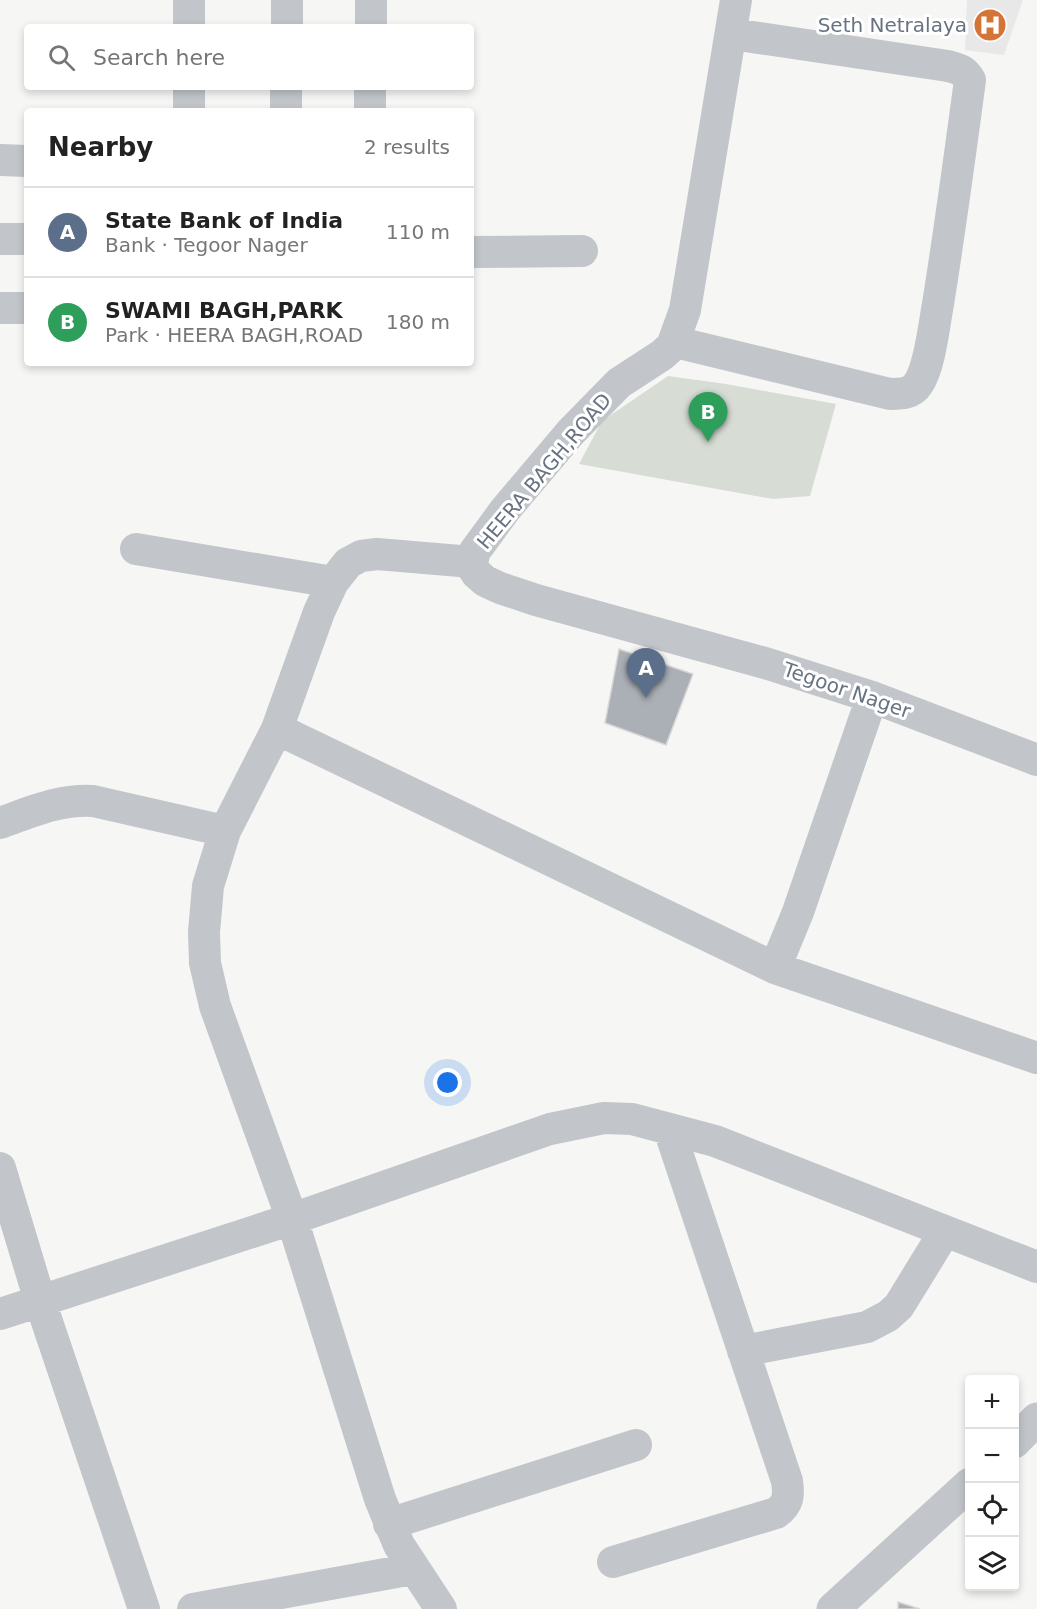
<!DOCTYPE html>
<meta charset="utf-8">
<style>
:root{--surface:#fff;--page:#f6f6f6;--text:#222;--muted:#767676;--line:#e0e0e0;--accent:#d47437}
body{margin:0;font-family:"DejaVu Sans",sans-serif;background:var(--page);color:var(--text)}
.controls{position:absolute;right:18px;bottom:18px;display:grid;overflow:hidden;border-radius:6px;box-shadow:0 3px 9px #0003}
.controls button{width:54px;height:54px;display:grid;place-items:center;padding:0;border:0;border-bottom:2px solid var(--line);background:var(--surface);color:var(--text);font:30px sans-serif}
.you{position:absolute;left:448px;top:1083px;width:21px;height:21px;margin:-15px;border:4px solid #fff;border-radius:50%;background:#1a73e8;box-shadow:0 0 0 9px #1a73e833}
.badge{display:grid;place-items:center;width:39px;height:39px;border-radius:50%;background:var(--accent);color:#fff;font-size:20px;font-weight:700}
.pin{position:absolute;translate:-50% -50px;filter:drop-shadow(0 2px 3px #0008)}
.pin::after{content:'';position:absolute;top:32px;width:21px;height:18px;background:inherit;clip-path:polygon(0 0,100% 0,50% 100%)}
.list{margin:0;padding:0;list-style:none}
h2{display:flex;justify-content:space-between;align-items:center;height:78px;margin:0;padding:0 24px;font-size:26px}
h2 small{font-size:20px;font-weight:400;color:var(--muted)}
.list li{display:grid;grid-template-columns:39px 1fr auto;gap:18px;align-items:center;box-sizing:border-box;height:90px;padding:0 24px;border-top:2px solid var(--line)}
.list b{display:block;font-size:22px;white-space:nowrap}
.list p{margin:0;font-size:20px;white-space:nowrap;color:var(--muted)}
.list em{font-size:20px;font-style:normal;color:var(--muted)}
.icon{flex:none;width:33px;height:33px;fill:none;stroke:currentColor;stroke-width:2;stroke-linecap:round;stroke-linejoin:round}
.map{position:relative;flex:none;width:1037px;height:1609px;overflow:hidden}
.search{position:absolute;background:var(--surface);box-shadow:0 3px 9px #0003;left:24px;top:24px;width:450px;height:66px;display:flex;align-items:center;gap:15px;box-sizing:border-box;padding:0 21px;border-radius:6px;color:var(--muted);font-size:22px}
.panel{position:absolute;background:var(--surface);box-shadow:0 3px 9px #0003;left:24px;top:108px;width:450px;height:258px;border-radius:6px}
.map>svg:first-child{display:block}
</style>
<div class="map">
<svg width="1037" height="1609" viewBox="0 0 1037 1609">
<rect width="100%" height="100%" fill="#f6f7f4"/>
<!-- built -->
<path fill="#e7e8e7" d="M967,0H1023L1004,55L965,50Z"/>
<!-- green -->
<path fill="#d7ddd5" d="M668,376L726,384L836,404L810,496L773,499L579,464L602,421Z"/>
<!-- building -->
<path fill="#abb0b7" stroke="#d8d8d6" stroke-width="1.5" d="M619,649L693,674L666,745L605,723Z
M898,1602L920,1609H898Z"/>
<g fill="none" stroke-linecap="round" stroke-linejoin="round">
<!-- minor -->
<path stroke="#c2c5c9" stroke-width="32" d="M736,0L685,310L672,346L662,355L619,383L570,433L505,510L475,551L472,562L473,568L477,574L485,581L500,588L536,600L765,663L872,697L1037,760
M189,27V0
M287,27V0
M371,27V0
M189,111V87
M286,111V87
M370,111V87
M0,160L27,161
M0,239H27
M471,252L582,251
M0,308H27
M675,342L890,394C900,394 912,394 918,384C930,367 934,325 938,304C950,229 960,155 970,80C964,70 959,69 948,66L732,34
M136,549L333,582
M277,729L775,968L1037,1058
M0,823C31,812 60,799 93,801L225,831
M775,968L798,912L872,697
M0,1168L40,1301L144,1609
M0,1314L292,1219L550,1129L604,1118L632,1119L715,1141L1037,1267
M743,1351L867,1327L888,1316L899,1306L945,1231
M389,1524L636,1445
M613,1562L776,1513C789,1504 789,1495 787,1481L669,1129
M193,1609L413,1569
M441,1609L399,1545L380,1499L292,1219L215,1006L205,963L204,932L208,886L225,831L277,729L319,612L333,582L348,563L361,556L377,554L472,562"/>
<!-- tertiary -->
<path stroke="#c2c5c9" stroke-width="33" d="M1014,1442L1037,1419
M833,1609L970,1484"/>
</g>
<!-- icons -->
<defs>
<g id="hospital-disc" transform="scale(1.725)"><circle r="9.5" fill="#d47437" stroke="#fff"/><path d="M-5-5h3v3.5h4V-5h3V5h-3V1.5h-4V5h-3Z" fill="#fff"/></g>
</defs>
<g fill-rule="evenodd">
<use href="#hospital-disc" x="990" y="25"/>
</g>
<g text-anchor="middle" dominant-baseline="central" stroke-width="6" stroke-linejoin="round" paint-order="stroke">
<!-- poi labels -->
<g font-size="20" fill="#687382" stroke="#fff" text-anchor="end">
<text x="967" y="25">Seth Netralaya</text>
</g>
<!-- street labels -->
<g font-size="20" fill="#687382" stroke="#fff">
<text transform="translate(544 471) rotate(-50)">HEERA BAGH,ROAD</text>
<text transform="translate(847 690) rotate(19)">Tegoor Nager</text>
</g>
</g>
</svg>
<div class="controls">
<button>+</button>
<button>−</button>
<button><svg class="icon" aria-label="locate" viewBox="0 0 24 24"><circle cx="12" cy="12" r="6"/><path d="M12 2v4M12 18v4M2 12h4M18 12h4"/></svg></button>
<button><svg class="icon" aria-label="layers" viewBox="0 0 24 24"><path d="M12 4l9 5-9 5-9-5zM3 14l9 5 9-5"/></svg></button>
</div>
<div class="you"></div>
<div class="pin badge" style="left:646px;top:698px;background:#5c6f8a">A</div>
<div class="pin badge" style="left:708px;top:442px;background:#2e9e5b">B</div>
<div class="search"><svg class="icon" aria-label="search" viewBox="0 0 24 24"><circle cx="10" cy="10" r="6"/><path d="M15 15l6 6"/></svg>Search here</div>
<section class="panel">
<h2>Nearby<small>2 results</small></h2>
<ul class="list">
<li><span class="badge" style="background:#5c6f8a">A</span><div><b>State Bank of India</b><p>Bank · Tegoor Nager</p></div><em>110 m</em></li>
<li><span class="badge" style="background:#2e9e5b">B</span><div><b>SWAMI BAGH,PARK</b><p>Park · HEERA BAGH,ROAD</p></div><em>180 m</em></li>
</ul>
</section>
</div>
